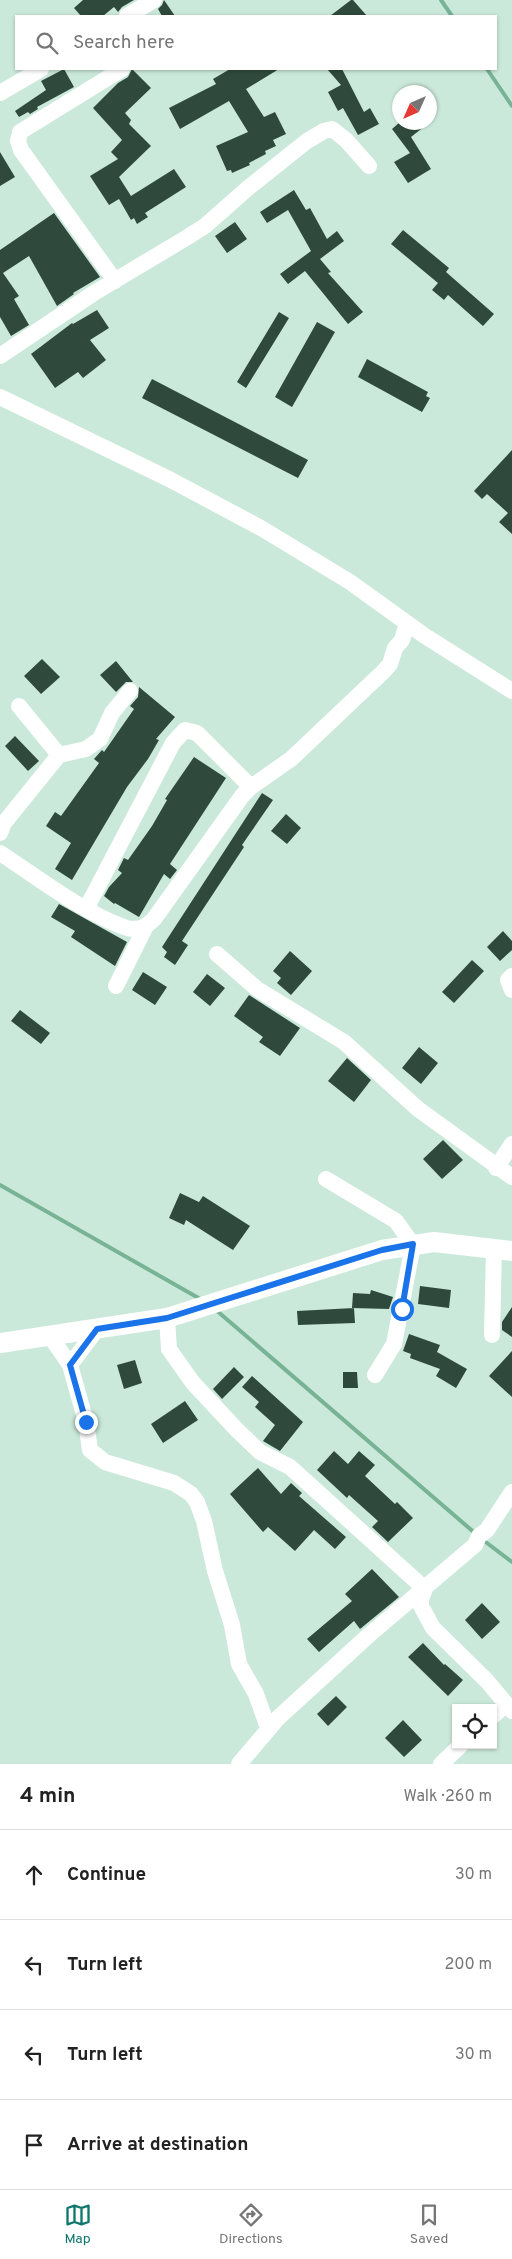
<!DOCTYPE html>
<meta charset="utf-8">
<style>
:root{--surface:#fff;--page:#f6f6f6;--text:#222;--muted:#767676;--line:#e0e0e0;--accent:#0f766e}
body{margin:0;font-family:Overpass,sans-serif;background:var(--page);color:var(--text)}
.controls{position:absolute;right:15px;bottom:15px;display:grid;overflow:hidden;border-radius:0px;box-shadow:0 1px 4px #0004}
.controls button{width:45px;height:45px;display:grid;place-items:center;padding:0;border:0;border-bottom:1px solid var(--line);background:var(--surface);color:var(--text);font:25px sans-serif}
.compass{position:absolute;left:392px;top:85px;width:45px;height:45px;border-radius:50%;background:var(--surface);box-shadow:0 1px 4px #0004;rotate:225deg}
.stop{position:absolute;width:15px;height:15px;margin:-11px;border:4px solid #1a73e8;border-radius:50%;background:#fff}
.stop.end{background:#1a73e8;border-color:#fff;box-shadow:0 1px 5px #0008}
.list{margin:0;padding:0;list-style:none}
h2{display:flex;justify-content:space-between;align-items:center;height:65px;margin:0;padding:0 20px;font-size:21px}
h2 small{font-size:16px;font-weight:400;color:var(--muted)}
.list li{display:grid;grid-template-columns:32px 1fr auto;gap:15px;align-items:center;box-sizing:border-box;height:90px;padding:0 20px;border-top:1px solid var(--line)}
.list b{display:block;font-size:19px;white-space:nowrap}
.list em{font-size:16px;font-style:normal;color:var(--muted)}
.icon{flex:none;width:28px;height:28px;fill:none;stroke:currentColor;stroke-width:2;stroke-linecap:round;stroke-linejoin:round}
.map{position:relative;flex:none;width:512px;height:1764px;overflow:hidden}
.search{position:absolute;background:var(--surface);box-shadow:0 1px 4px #0004;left:15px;right:15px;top:15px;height:55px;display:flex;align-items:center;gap:12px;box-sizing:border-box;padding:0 18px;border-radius:0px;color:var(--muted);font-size:19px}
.sheet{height:425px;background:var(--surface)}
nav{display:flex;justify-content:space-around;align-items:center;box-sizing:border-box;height:70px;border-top:1px solid var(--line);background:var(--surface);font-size:14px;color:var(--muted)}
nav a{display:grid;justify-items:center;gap:2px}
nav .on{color:var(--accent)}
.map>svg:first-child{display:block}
</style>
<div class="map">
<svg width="512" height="1764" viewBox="0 0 512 1764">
<rect width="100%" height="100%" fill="#cbe9da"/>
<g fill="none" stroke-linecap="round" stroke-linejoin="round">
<!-- stream -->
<path stroke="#78b396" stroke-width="4" d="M441,0L452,16
M487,69L512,106
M0,1185L202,1300
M216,1310L476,1534
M483,1540L512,1562"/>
</g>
<!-- building -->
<path fill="#30493d" d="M83,0H134L122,7L118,12L114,7L103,16H81L74,8Z
M164,0L175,16H162L158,9L162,5Z
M351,0H353L367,16H330Z
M64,69L74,87L37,107L38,109L30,114L28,112L19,117L15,111L46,90L41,81Z
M132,69L151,88L125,113L131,120L129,124L151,146L119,177L131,196L174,169L186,187L145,213L148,217L137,224L134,218L131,220L119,199L109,205L90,176L118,159L111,152L122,140L93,108L118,83L128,77Z
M230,69H279L246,89L264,117L275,112L286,134L273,140L276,146L265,151L266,154L249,163L250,165L232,173L231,170L227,171L216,146L248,132L229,101L180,129L169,108L216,84L213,79Z
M327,69H342L364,112L370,108L379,124L358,135L343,108L338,111L328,92L341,85Z
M400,122H430L411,137L431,169L408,183L394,162L410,153L392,129Z
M0,152L15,177L0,186Z
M294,190L306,210L310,208L327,239L337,231L344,241L320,259L331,272L328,273L363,312L348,324L305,271L288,284L280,274L311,251L288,210L267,223L260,212Z
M54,213L100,277L73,293L74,294L57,306L29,256L3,273L19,296L14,299L29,325L11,336L0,317V250Z
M235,222L247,239L227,253L215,236Z
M403,230L449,268L446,272L494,314L483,326L448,295L444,300L432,290L438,283L391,244Z
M97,310L109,328L90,340L106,360L83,378L78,372L55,388L31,354L72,323L73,324Z
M279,312L289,318L246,388L237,382Z
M317,322L335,332L292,407L275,397Z
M367,359L428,392L426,396L430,398L422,412L358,377Z
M152,379L308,460L298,478L142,398Z
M512,450V534L499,522L508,513L487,494L482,499L474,491Z
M42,659L60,677L41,694L24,676Z
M116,661L133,682H126L116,692L100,675Z
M139,687L175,717L156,739L159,740L148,759L127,787L72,880L55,869L71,843L46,826L55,812L61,816L99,763L94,759L102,750L104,752L134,709L130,706L138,697Z
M15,736L39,761L28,771L5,746Z
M194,757L226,778L170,864L177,870L170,879L164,874L139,917L115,903L114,904L104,896L109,887L122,873L118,870L124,858L128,860L152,826L167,800L165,799Z
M262,793L273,800L242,845L244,847L182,941L188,945L175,965L164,957L167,952L162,947Z
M286,814L301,828L287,844L271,831Z
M59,904L127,942L115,966L71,937L75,931L51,917Z
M503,931L512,941V950L500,961L487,947Z
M290,951L312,971L291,995L277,983L281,978L273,971Z
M472,960L484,971L454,1003L442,992Z
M143,972L167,987L155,1005L132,990Z
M207,974L225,988L210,1006L193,992Z
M249,995L300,1028L280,1056L259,1042L263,1037L234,1016Z
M20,1010L50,1033L41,1044L11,1021Z
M419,1047L438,1063L421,1084L402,1068Z
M347,1058L371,1080L354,1102L328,1081Z
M443,1140L463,1160L442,1179L423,1159Z
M180,1193L199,1202L203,1196L250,1226L233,1250L186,1220L184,1225L169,1218Z
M420,1286L451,1290L449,1308L418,1304Z
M371,1290L393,1297L389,1309L352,1308L353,1293L370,1294Z
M512,1307V1337L502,1330V1322Z
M354,1308L355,1323L298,1325L297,1311Z
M409,1334L440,1345L437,1352L467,1369L456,1388L436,1376L440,1369L410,1358L411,1354L403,1351Z
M512,1351V1397L489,1376Z
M135,1360L142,1383L124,1389L117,1365Z
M234,1367L244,1377L222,1399L213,1389Z
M343,1372H357L358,1388H343Z
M252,1376L303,1422L280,1451L263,1441L275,1425L255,1407L259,1402L242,1387Z
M185,1401L198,1420L163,1443L151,1424Z
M334,1451L348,1464L359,1451L375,1465L365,1476L395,1504L397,1502L413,1518L388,1542L372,1527L378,1521L349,1495L347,1498L317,1470Z
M258,1468L281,1494L291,1483L302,1493L299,1496L346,1537L335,1549L314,1530L295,1551L268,1527L263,1532L230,1494Z
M372,1569L399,1597L360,1629L354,1621L319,1652L307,1639L352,1601L345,1594Z
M482,1603L500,1622L482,1639L465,1620Z
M423,1643L444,1665L445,1664L463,1680L448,1696L408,1657Z
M336,1696L347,1707L328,1726L317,1714Z
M403,1720L422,1740L404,1757L385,1738Z"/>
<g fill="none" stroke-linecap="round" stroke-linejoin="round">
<!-- minor -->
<path stroke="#fff" stroke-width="16" d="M127,16L154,0
M0,93L41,69
M115,281L21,150L18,141L20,132L122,69
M0,356L94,293L186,238L205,226L248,188L307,141L324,131L332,129L346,140L369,166
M0,397L169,479L261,528L350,582L425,636L512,691
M19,706L59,755
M0,833L4,823L59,755L86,749L100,739L112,713L130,691
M0,853C37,877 82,912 124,927C131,930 139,929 146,926
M86,909L173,743L185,730L197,733L251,787
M217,954L257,989L344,1042L418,1109L512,1177
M512,976L508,980L512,990
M116,986L146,926L154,919L242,796L251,787L291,759L384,671L390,664L395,648L402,640L407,623
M496,1168L512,1144
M326,1179L396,1221L413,1245L394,1344L375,1375
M167,1318L169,1349L193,1383L237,1430L260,1452L290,1467L425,1589L421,1599V1606L433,1628L487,1681L512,1711
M492,1335L494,1249
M50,1336L70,1365L86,1422L90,1450L105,1462L174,1483L191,1494L197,1502L204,1521L215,1571L232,1625L239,1664L256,1694L268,1728
M70,1365L97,1329
M493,1716L506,1704
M239,1764L278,1718L369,1635L475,1545L479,1536L487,1530L512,1492
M441,1764L461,1745"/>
<!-- major -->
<path stroke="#fff" stroke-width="20" d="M0,1343L167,1318L382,1250L434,1242L512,1251"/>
</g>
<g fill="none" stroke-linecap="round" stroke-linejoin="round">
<!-- route -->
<path stroke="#1a73e8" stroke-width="6" d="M86,1422L70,1365L97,1329L167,1318L382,1250L413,1244L402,1309"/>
</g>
</svg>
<div class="controls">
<button><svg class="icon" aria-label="locate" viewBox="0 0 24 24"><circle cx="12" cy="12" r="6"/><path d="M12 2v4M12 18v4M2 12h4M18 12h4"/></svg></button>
</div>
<svg class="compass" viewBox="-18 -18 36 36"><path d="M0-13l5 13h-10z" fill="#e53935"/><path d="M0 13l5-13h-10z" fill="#767676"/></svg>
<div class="stop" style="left:402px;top:1309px"></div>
<div class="stop end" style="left:86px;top:1422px"></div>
<div class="search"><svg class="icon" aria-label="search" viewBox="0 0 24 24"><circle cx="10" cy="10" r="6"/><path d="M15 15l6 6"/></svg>Search here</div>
</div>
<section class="sheet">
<h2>4 min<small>Walk · 260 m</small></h2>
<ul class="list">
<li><svg class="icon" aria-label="ahead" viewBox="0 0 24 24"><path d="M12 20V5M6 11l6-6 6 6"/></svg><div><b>Continue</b></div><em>30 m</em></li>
<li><svg class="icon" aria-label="left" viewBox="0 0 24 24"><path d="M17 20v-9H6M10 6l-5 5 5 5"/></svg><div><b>Turn left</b></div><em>200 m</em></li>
<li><svg class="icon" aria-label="left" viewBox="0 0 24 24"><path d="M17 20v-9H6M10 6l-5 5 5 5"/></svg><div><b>Turn left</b></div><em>30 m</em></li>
<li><svg class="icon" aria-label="arrive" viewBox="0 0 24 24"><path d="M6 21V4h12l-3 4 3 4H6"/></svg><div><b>Arrive at destination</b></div></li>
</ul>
</section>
<nav>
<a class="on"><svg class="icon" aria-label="map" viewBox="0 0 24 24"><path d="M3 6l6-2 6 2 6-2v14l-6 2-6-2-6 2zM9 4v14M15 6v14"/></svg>Map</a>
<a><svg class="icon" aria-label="directions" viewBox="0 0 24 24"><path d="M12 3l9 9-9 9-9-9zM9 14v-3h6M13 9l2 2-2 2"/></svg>Directions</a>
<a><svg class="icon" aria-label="saved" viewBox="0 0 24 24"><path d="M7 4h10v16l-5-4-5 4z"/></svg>Saved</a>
</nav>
